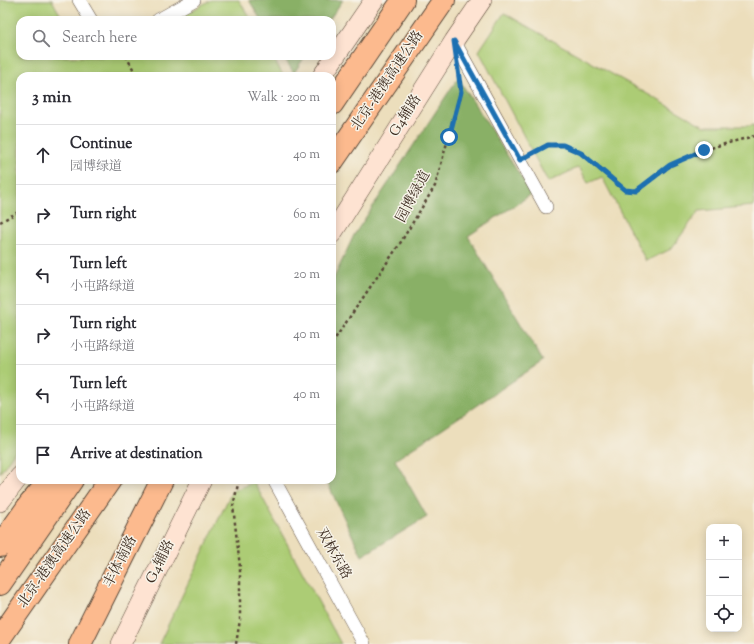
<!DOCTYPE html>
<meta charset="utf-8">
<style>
:root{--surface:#fff;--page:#f2f2f3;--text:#2b2b33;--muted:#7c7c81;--line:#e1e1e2}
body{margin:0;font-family:"Sorts Mill Goudy","Noto Serif SC",serif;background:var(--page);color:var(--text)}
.controls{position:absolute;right:12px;bottom:12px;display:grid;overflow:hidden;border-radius:8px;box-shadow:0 2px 10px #0003}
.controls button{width:36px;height:36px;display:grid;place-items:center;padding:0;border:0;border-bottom:1px solid var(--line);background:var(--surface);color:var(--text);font:20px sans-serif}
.stop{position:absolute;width:12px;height:12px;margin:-9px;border:3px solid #1f6fb2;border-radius:50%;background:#fff}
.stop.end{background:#1f6fb2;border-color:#fff;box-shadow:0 1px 4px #0008}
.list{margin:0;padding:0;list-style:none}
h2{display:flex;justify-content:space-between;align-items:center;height:52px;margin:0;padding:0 16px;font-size:17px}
h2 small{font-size:13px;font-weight:400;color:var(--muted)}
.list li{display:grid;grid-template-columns:26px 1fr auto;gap:12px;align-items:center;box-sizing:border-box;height:60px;padding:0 16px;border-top:1px solid var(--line)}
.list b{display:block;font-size:15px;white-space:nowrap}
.list p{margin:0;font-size:13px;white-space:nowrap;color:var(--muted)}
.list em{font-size:13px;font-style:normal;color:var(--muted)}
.icon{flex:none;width:22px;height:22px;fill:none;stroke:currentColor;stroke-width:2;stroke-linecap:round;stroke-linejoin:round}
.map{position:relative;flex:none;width:754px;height:644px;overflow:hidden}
.search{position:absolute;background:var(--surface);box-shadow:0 2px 10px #0003;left:16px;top:16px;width:320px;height:44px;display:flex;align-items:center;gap:10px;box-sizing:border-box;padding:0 14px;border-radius:12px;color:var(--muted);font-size:15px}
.panel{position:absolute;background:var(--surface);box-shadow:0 2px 10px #0003;left:16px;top:72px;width:320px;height:412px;border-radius:12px}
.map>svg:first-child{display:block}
</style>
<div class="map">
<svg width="754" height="644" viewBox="0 0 754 644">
<rect width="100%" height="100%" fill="#f7f3e8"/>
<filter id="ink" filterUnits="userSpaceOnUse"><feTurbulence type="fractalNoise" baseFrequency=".025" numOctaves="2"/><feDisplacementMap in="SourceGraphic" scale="8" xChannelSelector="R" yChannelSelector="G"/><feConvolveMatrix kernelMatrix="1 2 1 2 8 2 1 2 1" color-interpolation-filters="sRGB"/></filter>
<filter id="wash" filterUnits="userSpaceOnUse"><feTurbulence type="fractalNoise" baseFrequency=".012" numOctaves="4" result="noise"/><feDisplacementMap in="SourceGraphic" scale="16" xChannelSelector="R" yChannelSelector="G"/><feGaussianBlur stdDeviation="0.9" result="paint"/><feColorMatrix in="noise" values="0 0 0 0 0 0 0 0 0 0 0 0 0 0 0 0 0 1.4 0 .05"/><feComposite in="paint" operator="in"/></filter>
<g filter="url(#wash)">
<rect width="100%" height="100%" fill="#ecdebc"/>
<!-- green -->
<path fill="#accc74" stroke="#747b49" d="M0,0H52L63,20H20V56L105,57L108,56H272L283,75L282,76H20V444L0,473Z
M211,0H239L251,20H174Z
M504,13L704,126H750L754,125V206L699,211L671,249L646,261L602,177L588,183L579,167L548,182L479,51Z
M254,482L341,644H159L232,491Z"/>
<!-- forest -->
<path fill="#89b066" stroke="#626d42" d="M249,0H343L329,20H261Z
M283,56H305L294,73Z
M458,78L532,194L468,236L543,361L395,460L427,517L362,556L326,480H332V282L354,235Z"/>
</g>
<g filter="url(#ink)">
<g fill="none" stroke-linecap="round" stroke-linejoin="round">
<!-- street casing -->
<g stroke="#564536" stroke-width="14">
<path id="street" d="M79,0L91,20
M158,20L194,0
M454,41L546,207
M274,480L364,644"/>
</g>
<!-- secondary casing -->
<g stroke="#564536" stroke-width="20">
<path id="secondary" d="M322,76L374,0
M332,234L454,41L482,0
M0,502L20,476
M121,644L202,480"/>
</g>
<!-- highway casing -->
<g stroke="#564536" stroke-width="24">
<path id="highway" d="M332,104L403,0
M332,162L444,0
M0,546L30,504L50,480
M0,584L72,480
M0,638L110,480
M80,644L162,480"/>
</g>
<!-- path -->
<path stroke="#564536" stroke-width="2.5" stroke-dasharray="3 3" stroke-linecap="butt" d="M126,56L137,76
M531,154L548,145H563L581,153L625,190L636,191L671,165L703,150L754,136
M0,222L20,211
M332,343L399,245L435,186L461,92L460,81
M236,644L240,620V567L233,506L239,480"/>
<!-- street -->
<use href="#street" stroke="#fff" stroke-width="13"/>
<!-- secondary -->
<use href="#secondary" stroke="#fee3d2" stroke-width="19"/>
<!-- highway -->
<use href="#highway" stroke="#fcba8e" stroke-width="22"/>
</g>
</g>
<g fill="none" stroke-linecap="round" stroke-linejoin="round" filter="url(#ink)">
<!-- route -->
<path stroke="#1f6fb2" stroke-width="5" d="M449,137L461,92L454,41L520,160L548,145H563L581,153L625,190L636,191L670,165L704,150"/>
</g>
<g text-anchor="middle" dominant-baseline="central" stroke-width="3" stroke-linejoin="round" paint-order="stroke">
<!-- street labels -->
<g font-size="14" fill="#3b2a1e" stroke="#f7f3e8">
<text transform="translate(388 81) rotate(-56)">北京-港澳高速公路</text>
<text transform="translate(406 116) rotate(-58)">G4辅路</text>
<text transform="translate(414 197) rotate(-62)">园博绿道</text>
<text transform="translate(333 554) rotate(61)">双林东路</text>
<text transform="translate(55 559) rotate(-55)">北京-港澳高速公路</text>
<text transform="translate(121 562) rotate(-63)">丰体南路</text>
<text transform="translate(161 562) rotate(-64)">G4辅路</text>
</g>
</g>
</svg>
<div class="controls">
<button>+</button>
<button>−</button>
<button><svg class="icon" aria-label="locate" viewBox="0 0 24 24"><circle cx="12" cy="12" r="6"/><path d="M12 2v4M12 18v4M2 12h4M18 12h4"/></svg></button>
</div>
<div class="stop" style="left:449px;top:137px"></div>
<div class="stop end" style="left:704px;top:150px"></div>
<div class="search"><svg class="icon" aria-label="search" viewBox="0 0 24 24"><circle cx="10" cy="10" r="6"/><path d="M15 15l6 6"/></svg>Search here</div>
<section class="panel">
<h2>3 min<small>Walk · 200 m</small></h2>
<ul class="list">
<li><svg class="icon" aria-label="ahead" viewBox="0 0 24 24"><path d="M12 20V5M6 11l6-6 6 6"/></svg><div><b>Continue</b><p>园博绿道</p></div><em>40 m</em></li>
<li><svg class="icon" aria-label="right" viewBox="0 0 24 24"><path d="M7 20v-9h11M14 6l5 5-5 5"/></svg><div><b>Turn right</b></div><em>60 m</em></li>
<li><svg class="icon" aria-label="left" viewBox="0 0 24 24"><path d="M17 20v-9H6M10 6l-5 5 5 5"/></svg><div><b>Turn left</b><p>小屯路绿道</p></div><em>20 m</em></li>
<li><svg class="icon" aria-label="right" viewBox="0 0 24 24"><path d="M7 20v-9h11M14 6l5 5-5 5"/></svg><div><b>Turn right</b><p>小屯路绿道</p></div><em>40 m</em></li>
<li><svg class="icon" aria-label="left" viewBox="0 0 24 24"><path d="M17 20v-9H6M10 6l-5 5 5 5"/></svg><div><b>Turn left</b><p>小屯路绿道</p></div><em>40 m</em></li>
<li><svg class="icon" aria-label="arrive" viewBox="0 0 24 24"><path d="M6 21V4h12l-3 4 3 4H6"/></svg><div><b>Arrive at destination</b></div></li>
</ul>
</section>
</div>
